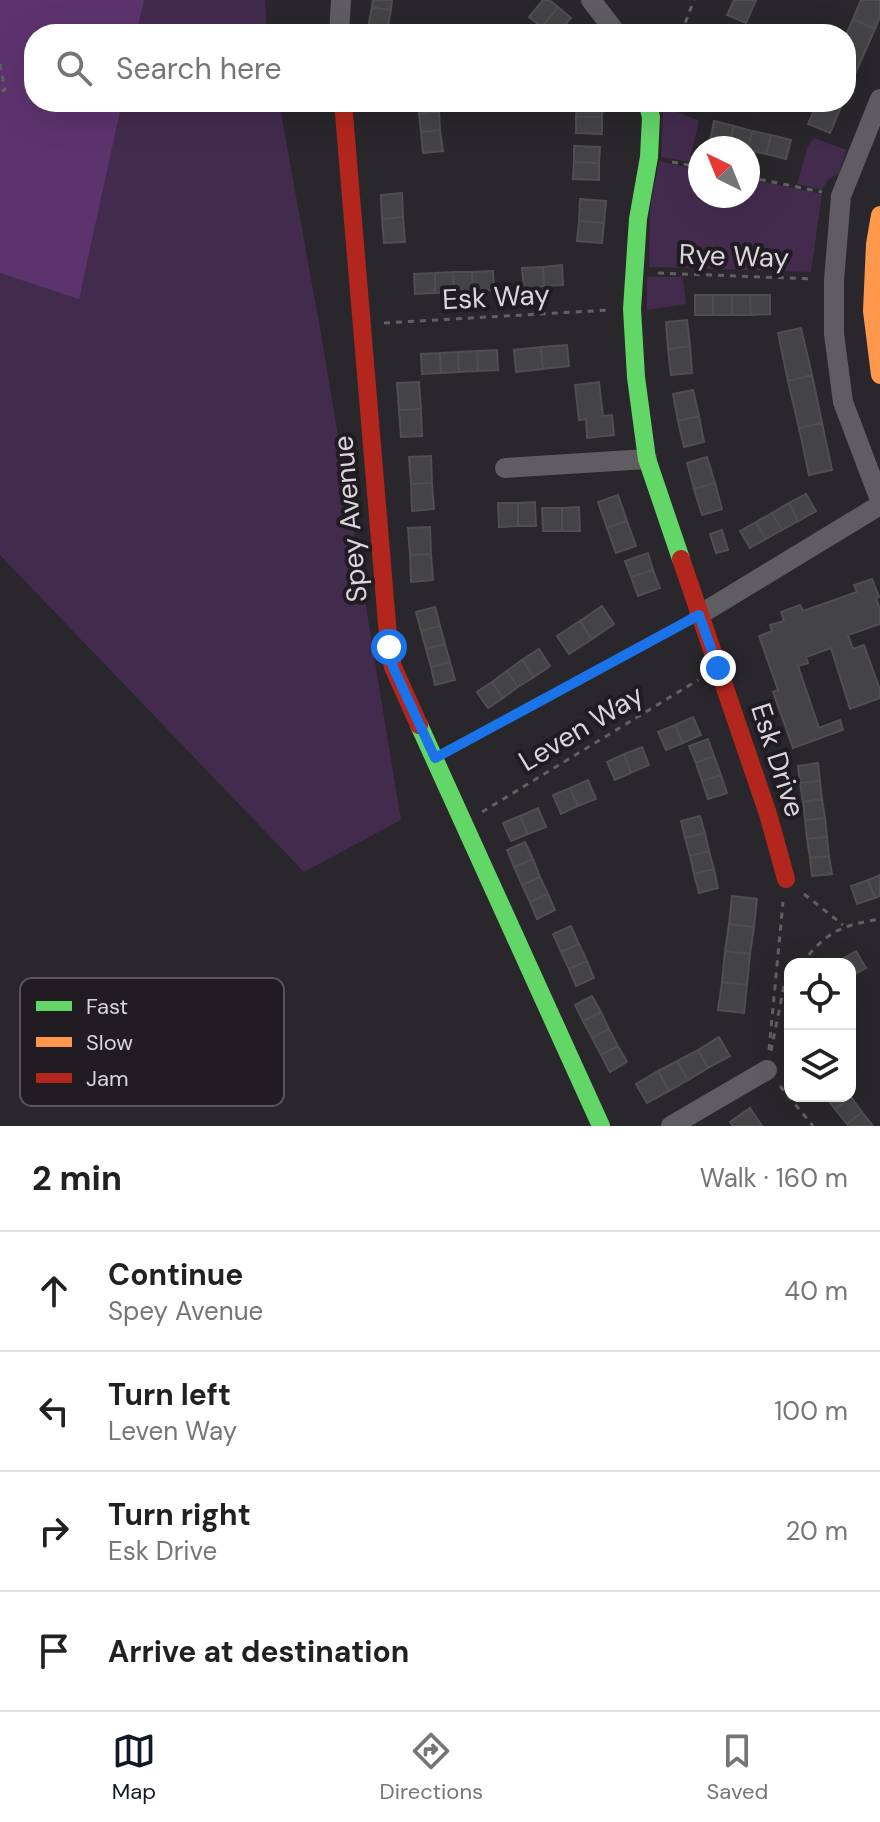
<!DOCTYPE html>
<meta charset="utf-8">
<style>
:root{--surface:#fff;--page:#f6f6f6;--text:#202124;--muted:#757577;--line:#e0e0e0;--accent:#111827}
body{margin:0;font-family:"DM Sans",sans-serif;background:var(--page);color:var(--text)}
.controls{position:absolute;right:24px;bottom:24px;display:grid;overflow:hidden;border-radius:16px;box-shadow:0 8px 32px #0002}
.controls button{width:72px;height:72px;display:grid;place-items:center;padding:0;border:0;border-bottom:2px solid var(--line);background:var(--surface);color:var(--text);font:40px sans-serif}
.compass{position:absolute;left:688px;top:136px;width:72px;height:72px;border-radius:50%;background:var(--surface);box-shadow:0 8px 32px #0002;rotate:317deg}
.stop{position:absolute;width:24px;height:24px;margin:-18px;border:6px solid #1a73e8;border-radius:50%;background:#fff}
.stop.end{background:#1a73e8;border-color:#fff;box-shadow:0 2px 8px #0008}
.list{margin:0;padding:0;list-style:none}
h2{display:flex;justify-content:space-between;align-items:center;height:104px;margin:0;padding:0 32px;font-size:34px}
h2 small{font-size:26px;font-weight:400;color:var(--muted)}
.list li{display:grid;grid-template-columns:52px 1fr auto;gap:24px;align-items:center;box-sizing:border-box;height:120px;padding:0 32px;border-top:2px solid var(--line)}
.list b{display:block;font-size:30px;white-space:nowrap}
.list p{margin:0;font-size:26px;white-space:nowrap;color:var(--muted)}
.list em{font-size:26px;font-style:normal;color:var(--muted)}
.icon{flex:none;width:44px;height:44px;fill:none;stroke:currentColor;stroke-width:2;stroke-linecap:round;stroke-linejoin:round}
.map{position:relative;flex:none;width:880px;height:1126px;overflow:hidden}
.search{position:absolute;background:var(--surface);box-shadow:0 8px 32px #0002;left:24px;right:24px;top:24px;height:88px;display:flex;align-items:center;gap:20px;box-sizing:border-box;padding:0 28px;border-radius:32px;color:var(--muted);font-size:30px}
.sheet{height:584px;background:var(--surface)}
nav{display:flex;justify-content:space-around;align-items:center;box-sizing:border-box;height:112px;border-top:2px solid var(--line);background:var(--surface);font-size:22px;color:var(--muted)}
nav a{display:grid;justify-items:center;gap:4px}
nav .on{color:var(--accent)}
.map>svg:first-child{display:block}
</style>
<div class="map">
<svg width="880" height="1126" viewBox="0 0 880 1126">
<rect width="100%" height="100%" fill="#29272b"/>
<!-- green -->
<path fill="#432b4d" d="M0,0H265L267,34H34V102H279L323,345L401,820L304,872L0,555Z
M663,106L699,121L689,162L661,157Z
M814,138L846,150L839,173L828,180L822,190L797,184L808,146Z
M659,161L700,170V196H748V179L822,194L811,272L649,267L650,210Z
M647,277H683L686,304L647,310Z"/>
<!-- forest -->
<path fill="#5d336e" d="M0,0H144L136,34H34V102H122L79,299L0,273Z"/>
<!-- building -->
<path fill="#444346" stroke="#504e52" stroke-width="2" d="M373,0H392L391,10L372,7Z
M543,0H549L558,7L542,27L529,17Z
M734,0H756L746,23L727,15Z
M861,0H880V16L875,29L853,19Z
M372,7L391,10L387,31L368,28Z
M558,7L571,18L557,34H550L542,27Z
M853,19L875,29L852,81L846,78V35Z
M418,102H438L439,111L419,114Z
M577,102H603L602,117H576Z
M818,102H843L830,133L808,124Z
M439,111L440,130L421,132L419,114Z
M576,117H602V134L576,133Z
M714,121L734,126L729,145L710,141Z
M734,126L752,131L748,149L729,145Z
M440,130L443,151L423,153L421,132Z
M752,131L771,135L766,154L748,150Z
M771,135L791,140L786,159L766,154Z
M574,146L600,147L599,163L574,162Z
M574,162L599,163V180L573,179Z
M402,193L403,217L382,219L381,195Z
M580,199L606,201L604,223L579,221Z
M403,217L405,242L384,243L382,219Z
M579,221L604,223L602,243L577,241Z
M562,265L563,285L544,286L543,267Z
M543,267L544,286L524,288L522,268Z
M493,271L494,290L473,291L472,272Z
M453,272H472L473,291L454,292Z
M453,272L454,292L435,293V273Z
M435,273V293L415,294L414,274Z
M695,295H713V315H695Z
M713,295H732V315H713Z
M732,295H750L751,315H732Z
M750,295H770V314L751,315Z
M687,320L690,346L668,349L666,322Z
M801,328L812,375L788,381L778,333Z
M567,345L569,366L543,369L541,347Z
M690,346L692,373L671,375L668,349Z
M541,347L543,369L516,372L514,350Z
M497,350L498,370L478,371L477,351Z
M477,351L478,371L459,372L458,352Z
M458,352L459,372L441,373L440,353Z
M440,353L441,373L422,374L421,354Z
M812,375L822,423L799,428L788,381Z
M419,382L421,409L399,410L397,383Z
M599,382L603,416L612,415L614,435L587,438L586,419L579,420L575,385Z
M693,390L699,416L678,421L673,394Z
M421,409L422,436L401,437L399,410Z
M699,416L704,442L684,447L678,421Z
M822,423L832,470L809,475L799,428Z
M431,456L432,483L411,484L409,457Z
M707,457L715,483L694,489L687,463Z
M432,483L434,509L412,511L411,484Z
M715,483L722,509L702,515L694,489Z
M806,494L816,511L798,521L789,503Z
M618,495L627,521L607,528L598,502Z
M535,502L536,526H518V503Z
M498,503H518V526L499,527Z
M789,503L798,521L782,530L772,513Z
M579,507L580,531H562V508Z
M542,508H562V531H543Z
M772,513L782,530L766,539L756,522Z
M627,521L636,546L616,553L607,528Z
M756,522L766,539L750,548L740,531Z
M430,527L431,554L410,555L408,528Z
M722,530L728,550L716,553L710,534Z
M648,553L653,570L631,577L625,561Z
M431,554L433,580L411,582L410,555Z
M653,570L660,588L638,596L631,577Z
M872,579L879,597L876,598L880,609V624L848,635L853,649L864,645L880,690V698L850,709L831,648L806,657L808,663L798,666L819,728L840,720L843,730L793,748L773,692L778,690L759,636L772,631L770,625L784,621L781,612L800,605L803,611L857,592L854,585Z
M602,606L614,624L592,639L580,621Z
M435,607L440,626L421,631L416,612Z
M580,621L592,639L569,654L557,636Z
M440,626L445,644L426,649L421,631Z
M445,644L450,662L431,667L426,649Z
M539,649L550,666L534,677L522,660Z
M522,660L534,677L518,687L507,671Z
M450,662L455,680L435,685L431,667Z
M507,671L518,687L503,698L492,682Z
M492,682L503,698L488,708L477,692Z
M693,717L701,735L683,743L675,725Z
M675,725L683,743L666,750L658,732Z
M708,739L714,756L696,763L689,746Z
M642,747L649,765L631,773L624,754Z
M624,754L631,773L615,780L607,762Z
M714,756L721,775L702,781L696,763Z
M818,763L820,781L800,783L798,766Z
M721,775L727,793L708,799L702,781Z
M588,780L596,799L578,806L570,788Z
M820,781L822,799L803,802L800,783Z
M570,788L578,806L561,814L553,795Z
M822,799L825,818L805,820L803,802Z
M538,808L546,827L528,834L520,816Z
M520,816L528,834L511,841L503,823Z
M700,816L705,833L685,838L681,821Z
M825,818L827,837L807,839L805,820Z
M705,833L709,851L690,856L685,838Z
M827,837L829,856L810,858L807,839Z
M525,842L533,859L514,867L507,850Z
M709,851L714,869L694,874L690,856Z
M829,856L832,874L812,876L810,858Z
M533,859L540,877L522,885L514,867Z
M714,869L718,888L699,893L694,874Z
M880,875V896L875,898L868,880Z
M540,877L548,894L530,902L522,885Z
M868,880L875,898L857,904L851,886Z
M548,894L555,910L537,919L530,902Z
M732,896L757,899L754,927L729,924Z
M729,924L754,927L750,954L725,951Z
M571,926L579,944L561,952L553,934Z
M579,944L587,961L569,969L561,952Z
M725,951L750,954L747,985L722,982Z
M856,951L866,968L850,977V964H841L839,961Z
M587,961L594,978L576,986L569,969Z
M722,982L747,985L744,1013L718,1010Z
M592,996L601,1012L583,1021L575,1005Z
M601,1012L609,1029L592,1038L583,1021Z
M609,1029L618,1046L601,1055L592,1038Z
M719,1037L730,1056L708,1068L698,1050Z
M618,1046L627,1062L610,1072L601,1055Z
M698,1050L708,1068L688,1080L677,1061Z
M677,1061L688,1080L669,1091L658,1071Z
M658,1071L669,1091L647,1103L636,1084Z
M825,1096H850L851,1097L835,1109Z
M851,1097L862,1112L847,1124L835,1109Z
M750,1108L762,1126H733L730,1122Z
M862,1112L873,1126H848L847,1124Z"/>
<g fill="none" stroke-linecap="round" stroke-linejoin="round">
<!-- path -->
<path stroke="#626063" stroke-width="3" stroke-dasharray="6 6" stroke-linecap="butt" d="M681,34L694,0
M0,64L5,90L0,91
M672,162L700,167
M748,177L822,192
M658,273L814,279
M384,323L609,310
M456,747L677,626
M482,812L698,680
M804,894L843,925
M801,964C828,931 839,926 880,919
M769,1050L783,902
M771,1051L784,986L790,978
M780,1086L813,1126"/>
<!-- street -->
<path stroke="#5f5d61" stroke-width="20" d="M591,0L617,34
M339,34L341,0
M880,99L841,196L834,280V334L843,402L880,500
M505,468L647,459
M699,615L880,505
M671,1126L767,1070"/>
<!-- fast -->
<path stroke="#63d668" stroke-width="18" d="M647,102L651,117L649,157L638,219L632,309L636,377L647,459L681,559
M419,725L601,1126"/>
<!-- slow -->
<path stroke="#ff974d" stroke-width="18" d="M880,215L875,244L872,311L880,375"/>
<!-- jam -->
<path stroke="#b3261e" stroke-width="18" d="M343,102L389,647L393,667L419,725
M681,559L768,814L786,879"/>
</g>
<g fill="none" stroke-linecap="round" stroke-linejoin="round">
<!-- route -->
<path stroke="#1a73e8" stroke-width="10" d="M389,647L393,667L435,758L699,615L718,668"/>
</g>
<g text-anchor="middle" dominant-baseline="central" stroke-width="8" stroke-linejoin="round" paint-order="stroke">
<!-- street labels -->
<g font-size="28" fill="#d9d7db" stroke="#201c22">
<text transform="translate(734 256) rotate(2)">Rye Way</text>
<text transform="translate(496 297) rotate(-3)">Esk Way</text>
<text transform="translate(350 519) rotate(-95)">Spey Avenue</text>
<text transform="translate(581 728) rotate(-31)">Leven Way</text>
<text transform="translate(778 760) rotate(72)">Esk Drive</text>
</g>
</g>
<!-- legend -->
<rect x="20" y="978" width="264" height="128" rx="12" fill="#201c22" stroke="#58545a" stroke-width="2"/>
<rect x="36" y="1001" width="36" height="10" fill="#63d668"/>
<rect x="36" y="1037" width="36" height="10" fill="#ff974d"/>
<rect x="36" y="1073" width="36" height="10" fill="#b3261e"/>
<g font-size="22" fill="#d9d7db">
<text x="86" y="1014">Fast</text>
<text x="86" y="1050">Slow</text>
<text x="86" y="1086">Jam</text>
</g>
</svg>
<div class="controls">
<button><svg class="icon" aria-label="locate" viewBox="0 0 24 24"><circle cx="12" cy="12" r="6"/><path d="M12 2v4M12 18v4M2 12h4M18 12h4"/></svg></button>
<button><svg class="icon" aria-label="layers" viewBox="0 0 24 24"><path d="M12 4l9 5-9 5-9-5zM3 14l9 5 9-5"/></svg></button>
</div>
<svg class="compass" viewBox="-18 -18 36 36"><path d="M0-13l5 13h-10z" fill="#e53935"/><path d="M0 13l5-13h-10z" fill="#757577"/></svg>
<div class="stop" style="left:389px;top:647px"></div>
<div class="stop end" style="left:718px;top:668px"></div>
<div class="search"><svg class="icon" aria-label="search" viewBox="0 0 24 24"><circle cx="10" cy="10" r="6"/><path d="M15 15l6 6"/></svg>Search here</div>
</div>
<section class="sheet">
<h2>2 min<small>Walk · 160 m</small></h2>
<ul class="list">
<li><svg class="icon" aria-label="ahead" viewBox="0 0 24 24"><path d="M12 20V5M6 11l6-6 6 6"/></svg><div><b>Continue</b><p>Spey Avenue</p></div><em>40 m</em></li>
<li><svg class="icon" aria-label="left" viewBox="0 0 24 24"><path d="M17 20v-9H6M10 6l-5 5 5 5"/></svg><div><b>Turn left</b><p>Leven Way</p></div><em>100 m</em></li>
<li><svg class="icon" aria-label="right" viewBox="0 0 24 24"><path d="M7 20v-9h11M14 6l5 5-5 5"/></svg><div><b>Turn right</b><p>Esk Drive</p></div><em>20 m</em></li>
<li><svg class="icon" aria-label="arrive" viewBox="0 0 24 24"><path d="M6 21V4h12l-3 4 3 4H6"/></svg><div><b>Arrive at destination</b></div></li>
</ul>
</section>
<nav>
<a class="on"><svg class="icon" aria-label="map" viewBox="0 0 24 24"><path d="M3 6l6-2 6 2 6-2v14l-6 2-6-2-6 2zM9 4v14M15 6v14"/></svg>Map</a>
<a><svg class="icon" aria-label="directions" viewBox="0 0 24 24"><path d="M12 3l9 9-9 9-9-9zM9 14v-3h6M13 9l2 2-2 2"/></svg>Directions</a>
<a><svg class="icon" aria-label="saved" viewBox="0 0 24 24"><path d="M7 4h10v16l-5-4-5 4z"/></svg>Saved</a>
</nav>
